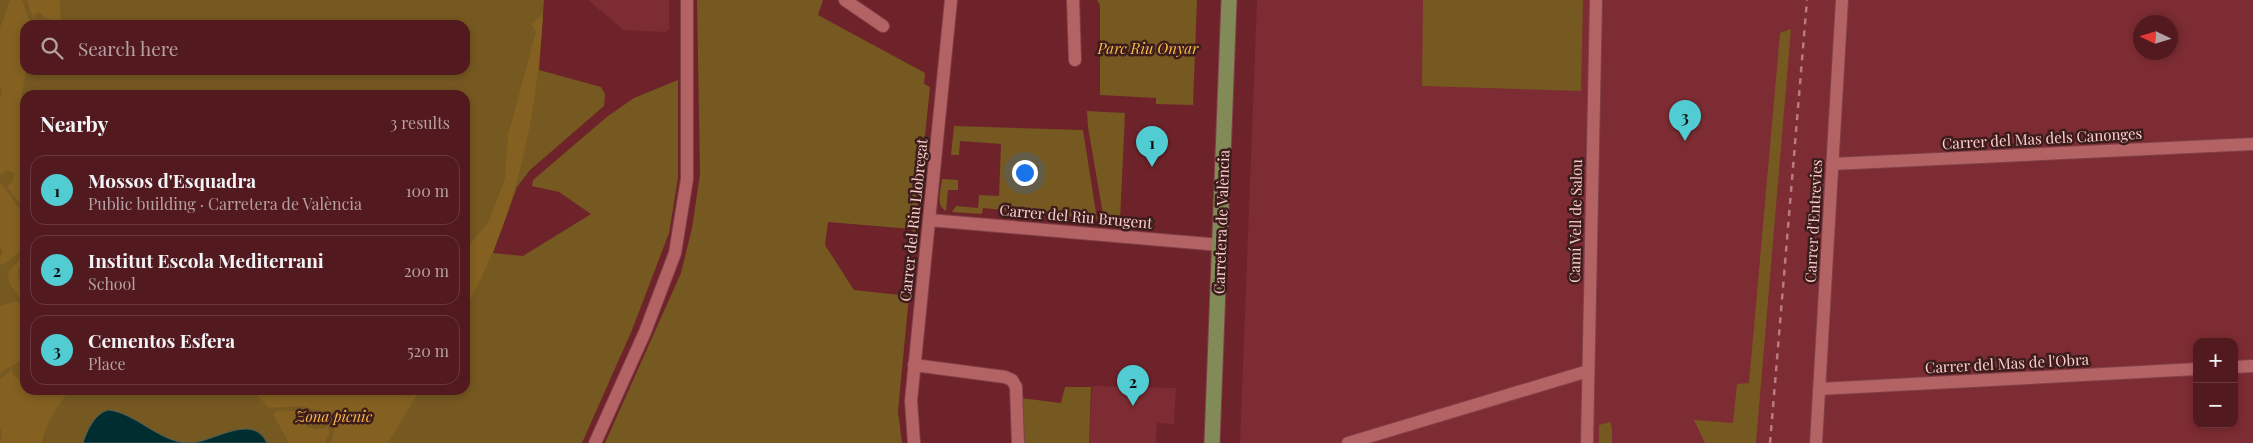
<!DOCTYPE html>
<meta charset="utf-8">
<style>
:root{--surface:#521a1f;--page:#582328;--text:#f1f3f6;--muted:#b5a1a4;--line:#68383d;--accent:#51ccd2}
body{margin:0;font-family:"Playfair Display",serif;background:var(--page);color:var(--text)}
.controls{position:absolute;right:15px;bottom:15px;display:grid;overflow:hidden;border-radius:10px;box-shadow:0 2px 8px #0003}
.controls button{width:45px;height:45px;display:grid;place-items:center;padding:0;border:0;border-bottom:1px solid var(--line);background:var(--surface);color:var(--text);font:25px sans-serif}
.compass{position:absolute;left:2133px;top:15px;width:45px;height:45px;border-radius:50%;background:var(--surface);box-shadow:0 2px 8px #0003;rotate:274deg}
.you{position:absolute;left:1024px;top:172px;width:18px;height:18px;margin:-12px;border:4px solid #fff;border-radius:50%;background:#1a73e8;box-shadow:0 0 0 8px #1a73e833}
.badge{display:grid;place-items:center;width:32px;height:32px;border-radius:50%;background:var(--accent);color:#111;font-size:16px;font-weight:700}
.pin{position:absolute;translate:-50% -41px;filter:drop-shadow(0 1px 2px #0008)}
.pin::after{content:'';position:absolute;top:26px;width:18px;height:15px;background:inherit;clip-path:polygon(0 0,100% 0,50% 100%)}
.list{margin:0;padding:0;list-style:none}
h2{display:flex;justify-content:space-between;align-items:center;height:65px;margin:0;padding:0 20px;font-size:21px}
h2 small{font-size:16px;font-weight:400;color:var(--muted)}
.list li{display:grid;grid-template-columns:32px 1fr auto;gap:15px;align-items:center;box-sizing:border-box;height:70px;margin:0 10px 10px;padding:0 10px;border:1px solid var(--line);border-radius:15px}
.list b{display:block;font-size:19px;white-space:nowrap}
.list p{margin:0;font-size:16px;white-space:nowrap;color:var(--muted)}
.list em{font-size:16px;font-style:normal;color:var(--muted)}
.icon{flex:none;width:28px;height:28px;fill:none;stroke:currentColor;stroke-width:2;stroke-linecap:round;stroke-linejoin:round}
.map{position:relative;flex:none;width:2253px;height:443px;overflow:hidden}
.search{position:absolute;background:var(--surface);box-shadow:0 2px 8px #0003;left:20px;top:20px;width:450px;height:55px;display:flex;align-items:center;gap:12px;box-sizing:border-box;padding:0 18px;border-radius:15px;color:var(--muted);font-size:19px}
.panel{position:absolute;background:var(--surface);box-shadow:0 2px 8px #0003;left:20px;top:90px;width:450px;height:305px;border-radius:15px}
.map>svg:first-child{display:block}
</style>
<div class="map">
<svg width="2253" height="443" viewBox="0 0 2253 443">
<rect width="100%" height="100%" fill="#6d2329"/>
<!-- built -->
<path fill="#7c2c32" fill-rule="evenodd" d="M588,0H669V29L665,32L623,30Z
M1257,0H2253V443H1240ZM2140,22H2170V52H2140ZM2197,342H2234V424H2197Z
M1092,386L1176,388L1174,424L1157,423L1156,443H1089Z"/>
<!-- green -->
<path fill="#765821" fill-rule="evenodd" d="M0,0H544L539,70L601,87L605,94L604,106L530,170L517,187L493,253L523,256L591,214L559,192L532,186L533,180L608,116L634,98L678,80V178L669,233L632,330L582,443H0ZM25,25H465V70H25ZM25,95H465V390H25Z
M697,0H823L818,15L925,73L924,84L930,87L915,233L911,229L828,222L825,245L854,290L909,296L898,411L902,443H605L681,273L692,228L700,174Z
M1097,0H1197L1193,105L1156,104V98L1100,95V5Z
M1423,0H1583L1581,91L1422,86Z
M1791,29L1756,443H1705L1694,420L1733,423L1737,384L1749,383L1780,33Z
M1087,111L1125,113L1120,221L1104,220L1088,127Z
M954,126L1083,130L1097,219L983,208L982,214L952,212L956,206L978,208L979,195L999,196L1001,144L960,141L959,155H951Z
M942,179L958,180V190H948L946,211C935,205 941,190 942,179Z
M1065,387H1091L1089,443H1024L1021,398L1061,403Z
M1610,422L1612,429V443H1599V425Z"/>
<!-- forest -->
<path fill="#846121" d="M10,0H22L31,25H25L26,70L21,103L25,135V209L7,187L13,181L14,173L6,170L1,176L0,173V96L2,94L0,85V28Z
M27,0H60L61,25L52,19H45L39,12L34,15L37,25H35Z
M543,14C537,118 516,218 465,309V249L488,223L505,179L508,135L536,32L531,24Z
M0,182L25,216V247L5,264L0,265V257L3,252L0,247Z
M25,255L18,271L19,282L25,290V304C5,278 0,277 25,255Z
M14,302H18C24,310 29,348 23,357C19,364 7,367 0,373V306Z
M12,370L13,375L20,380L25,373V390H70C57,406 46,422 42,443H0L2,433L0,428V379Z
M252,390H353L410,396L411,390H420L388,443H330C336,432 335,421 326,412L301,406L269,408Z
M279,410L304,412L306,426C314,430 320,430 328,426L329,434L325,443H289L273,414Z"/>
<!-- water -->
<path fill="#002d2f" stroke="#4c5e5f" d="M108,410C137,413 159,443 190,443C214,442 253,412 267,443H83C87,431 94,414 108,410Z"/>
<g fill="none" stroke-linecap="round" stroke-linejoin="round">
<!-- minor casing -->
<g stroke="#824049" stroke-width="14">
<path id="minor" d="M845,0L883,26
M1073,0L1075,60
M1832,164L2253,144
M929,220L1220,245
M914,365L1005,377L1012,380L1016,387L1018,443
M2234,367L2253,366
M1819,389L2197,369
M595,443L645,332L675,253L687,179V0
M914,443L911,401L951,0
M1348,443L1588,371
M1587,443L1596,0
M1816,443L1842,0"/>
</g>
<!-- major casing -->
<g stroke="#824049" stroke-width="17">
<path id="major" d="M1212,443L1229,0"/>
</g>
<!-- minor -->
<use href="#minor" stroke="#b46365" stroke-width="12"/>
<!-- major -->
<use href="#major" stroke="#828b58" stroke-width="15"/>
<!-- rail -->
<path stroke="#b87c7e" stroke-width="2.5" stroke-dasharray="6 6" stroke-linecap="butt" d="M1770,443L1807,0"/>
</g>
<g text-anchor="middle" dominant-baseline="central" stroke-width="5" stroke-linejoin="round" paint-order="stroke">
<!-- park labels -->
<g font-size="15" font-style="italic" fill="#f8ba48" stroke="#3d1c1c">
<text x="1148" y="48">Parc Riu Onyar</text>
<text x="334" y="416">Zona picnic</text>
</g>
<!-- street labels -->
<g font-size="15" fill="#fdcfce" stroke="#3d1c1c">
<text transform="translate(2042 138) rotate(-3)">Carrer del Mas dels Canonges</text>
<text transform="translate(1076 216) rotate(5)">Carrer del Riu Brugent</text>
<text transform="translate(913 220) rotate(-84)">Carrer del Riu Llobregat</text>
<text transform="translate(1575 221) rotate(-89)">Camí Vell de Salou</text>
<text transform="translate(1813 221) rotate(-87)">Carrer d'Entrevies</text>
<text transform="translate(1221 222) rotate(-88)">Carretera de València</text>
<text transform="translate(2007 363) rotate(-3)">Carrer del Mas de l'Obra</text>
</g>
</g>
</svg>
<div class="controls">
<button>+</button>
<button>−</button>
</div>
<svg class="compass" viewBox="-18 -18 36 36"><path d="M0-13l5 13h-10z" fill="#e53935"/><path d="M0 13l5-13h-10z" fill="#b5a1a4"/></svg>
<div class="you"></div>
<div class="pin badge" style="left:1152px;top:167px">1</div>
<div class="pin badge" style="left:1133px;top:406px">2</div>
<div class="pin badge" style="left:1685px;top:141px">3</div>
<div class="search"><svg class="icon" aria-label="search" viewBox="0 0 24 24"><circle cx="10" cy="10" r="6"/><path d="M15 15l6 6"/></svg>Search here</div>
<section class="panel">
<h2>Nearby<small>3 results</small></h2>
<ul class="list">
<li><span class="badge">1</span><div><b>Mossos d'Esquadra</b><p>Public building · Carretera de València</p></div><em>100 m</em></li>
<li><span class="badge">2</span><div><b>Institut Escola Mediterrani</b><p>School</p></div><em>200 m</em></li>
<li><span class="badge">3</span><div><b>Cementos Esfera</b><p>Place</p></div><em>520 m</em></li>
</ul>
</section>
</div>
